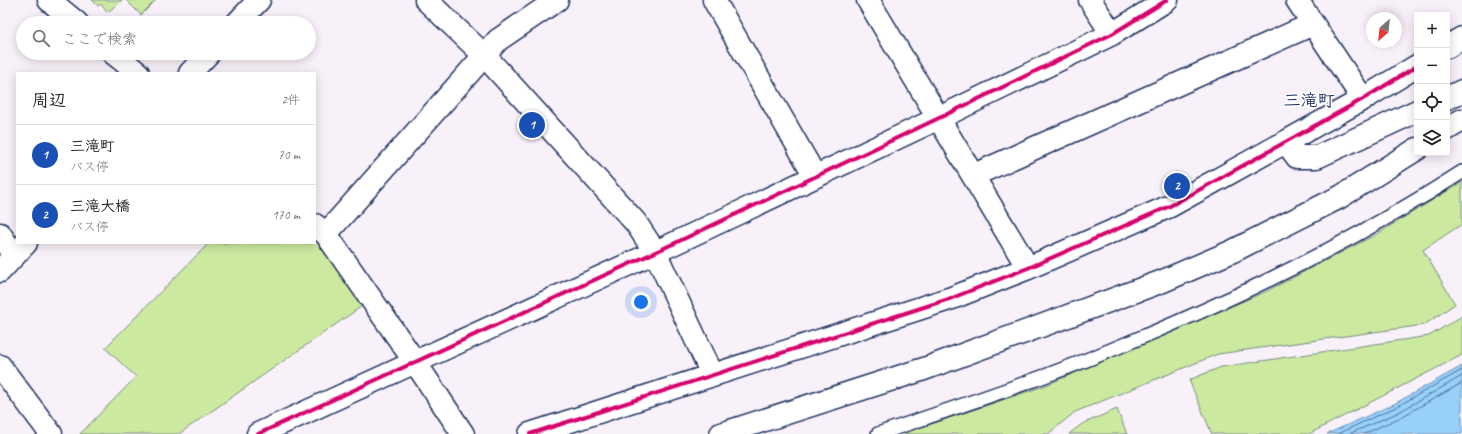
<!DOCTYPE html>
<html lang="ja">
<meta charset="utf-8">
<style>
:root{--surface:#fff;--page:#f6f6f6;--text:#202124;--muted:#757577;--line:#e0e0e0;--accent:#2563eb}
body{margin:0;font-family:Caveat,"Klee One",sans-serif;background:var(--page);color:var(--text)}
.controls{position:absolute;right:12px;top:12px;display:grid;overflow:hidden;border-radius:0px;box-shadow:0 2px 10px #0003}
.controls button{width:36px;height:36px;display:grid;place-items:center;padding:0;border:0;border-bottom:1px solid var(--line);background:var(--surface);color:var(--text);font:20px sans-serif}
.compass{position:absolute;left:1366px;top:12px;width:36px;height:36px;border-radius:50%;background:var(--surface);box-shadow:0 2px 10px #0003;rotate:207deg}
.you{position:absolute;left:641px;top:302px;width:14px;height:14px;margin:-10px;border:3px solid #fff;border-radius:50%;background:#1a73e8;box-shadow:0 0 0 6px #1a73e833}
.badge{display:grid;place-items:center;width:26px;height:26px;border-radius:50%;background:var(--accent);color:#fff;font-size:13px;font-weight:700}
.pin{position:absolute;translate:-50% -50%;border:2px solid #fff;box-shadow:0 1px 4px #0006}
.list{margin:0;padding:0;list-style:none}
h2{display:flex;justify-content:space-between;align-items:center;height:52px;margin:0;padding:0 16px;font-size:17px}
h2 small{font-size:13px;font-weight:400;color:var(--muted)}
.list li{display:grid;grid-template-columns:26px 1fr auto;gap:12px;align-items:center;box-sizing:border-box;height:60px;padding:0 16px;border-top:1px solid var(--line)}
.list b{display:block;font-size:15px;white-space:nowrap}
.list p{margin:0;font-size:13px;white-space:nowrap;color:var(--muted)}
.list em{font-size:13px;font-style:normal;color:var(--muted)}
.icon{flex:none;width:22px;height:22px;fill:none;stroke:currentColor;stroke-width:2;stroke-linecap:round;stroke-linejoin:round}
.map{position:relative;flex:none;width:1462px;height:434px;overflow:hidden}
.search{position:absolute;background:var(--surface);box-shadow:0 2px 10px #0003;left:16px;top:16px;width:300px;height:44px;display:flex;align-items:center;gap:10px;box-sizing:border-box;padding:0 14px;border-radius:22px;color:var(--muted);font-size:15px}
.panel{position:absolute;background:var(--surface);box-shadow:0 2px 10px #0003;left:16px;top:72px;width:300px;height:172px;border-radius:0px}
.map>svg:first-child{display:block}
</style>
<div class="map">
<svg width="1462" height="434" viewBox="0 0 1462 434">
<rect width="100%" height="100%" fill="#f9f1f9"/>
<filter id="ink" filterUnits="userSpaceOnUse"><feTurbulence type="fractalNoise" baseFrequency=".025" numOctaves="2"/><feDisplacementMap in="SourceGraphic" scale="8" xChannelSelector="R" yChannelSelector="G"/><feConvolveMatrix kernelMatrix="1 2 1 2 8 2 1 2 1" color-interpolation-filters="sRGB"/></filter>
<g filter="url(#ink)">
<!-- green -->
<path fill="#cce9a0" stroke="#748c7f" d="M92,0H122L108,12L101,4L98,6Z
M126,0H156L141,15Z
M1462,182V224L1423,250L1455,304L1424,325L1218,354L1075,412L1048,434H901L1044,386L1265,292L1377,234Z
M315,233L365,304L179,434H80L136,377L105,348L209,243H315Z
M1462,316V355L1309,434H1212L1189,380L1221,367L1429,336Z
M1117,409L1127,434H1069L1082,424Z"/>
<!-- water -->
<path fill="#98d0f8" stroke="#6690ba" d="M1462,366V434H1327L1394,404Z"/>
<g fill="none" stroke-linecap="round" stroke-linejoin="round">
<!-- shore -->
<path stroke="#4d6f9c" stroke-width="1" d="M1337,434L1396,407L1462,370
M1349,434L1399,412L1462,376
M1364,434L1401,417L1462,383"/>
<!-- lane casing -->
<g stroke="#1b2f5e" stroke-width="16">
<path id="lane" d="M878,434C960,406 1043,379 1123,345C1240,297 1355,241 1462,172"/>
</g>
<!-- street casing -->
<g stroke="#1b2f5e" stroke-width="25">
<path id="street" d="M49,0L77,23
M714,0L815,176
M868,0L1028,268
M1090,0L1112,34
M1297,0L1363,99
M113,53L138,73
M1447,98L1462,91
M1286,142L1297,157H1317L1417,111
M974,175L1313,24
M315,225L326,234L415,362L463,434
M0,234L14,256
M326,234L498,40L557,0
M0,366L51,434
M258,434L675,243L939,118L1112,34L1167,0"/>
</g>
<!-- secondary casing -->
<g stroke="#1b2f5e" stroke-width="25">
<path id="secondary" d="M426,0L484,55L636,223L655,252L713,376
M237,23L259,0
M1447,47L1462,38
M190,73L209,53
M1447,129L1462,120
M0,271L26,243
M530,434L952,298L1028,268L1170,206L1363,99L1417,66
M721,434L924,369L1163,281L1233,251L1340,197L1417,149"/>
</g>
<!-- lane -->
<use href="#lane" stroke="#fff" stroke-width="13"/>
<!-- street -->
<use href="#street" stroke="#fff" stroke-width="22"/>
<!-- secondary -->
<use href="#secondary" stroke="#fff" stroke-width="22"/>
<!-- cycleway casing -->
<g stroke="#fff" stroke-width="6">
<path id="cycleway" d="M258,434L675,243L939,118L1112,34L1167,0
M530,434L952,298L1028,268L1170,206L1363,99L1417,66"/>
</g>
<!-- cycleway -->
<use href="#cycleway" stroke="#d6006c" stroke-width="4"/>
</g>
</g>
<g text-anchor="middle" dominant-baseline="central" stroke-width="3" stroke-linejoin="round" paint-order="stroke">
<!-- neighbourhood labels -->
<g font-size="17" font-weight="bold" fill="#1b2f5e" stroke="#fff">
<text x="1309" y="100">三滝町</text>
</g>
</g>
</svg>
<div class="controls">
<button>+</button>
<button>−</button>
<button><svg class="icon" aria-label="locate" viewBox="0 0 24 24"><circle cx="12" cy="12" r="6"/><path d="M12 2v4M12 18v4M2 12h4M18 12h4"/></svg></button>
<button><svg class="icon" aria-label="layers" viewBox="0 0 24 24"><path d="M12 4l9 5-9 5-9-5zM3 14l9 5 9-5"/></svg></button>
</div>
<svg class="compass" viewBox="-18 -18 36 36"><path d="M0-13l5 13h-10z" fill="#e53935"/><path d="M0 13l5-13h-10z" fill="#757577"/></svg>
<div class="you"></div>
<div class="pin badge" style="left:532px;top:125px;background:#1a4fb4">1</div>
<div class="pin badge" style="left:1177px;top:186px;background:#1a4fb4">2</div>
<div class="search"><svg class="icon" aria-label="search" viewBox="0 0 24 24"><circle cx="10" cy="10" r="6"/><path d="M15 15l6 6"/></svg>ここで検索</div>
<section class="panel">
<h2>周辺<small>2件</small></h2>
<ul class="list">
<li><span class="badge" style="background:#1a4fb4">1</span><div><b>三滝町</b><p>バス停</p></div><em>70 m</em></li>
<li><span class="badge" style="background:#1a4fb4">2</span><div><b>三滝大橋</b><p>バス停</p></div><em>170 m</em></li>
</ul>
</section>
</div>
